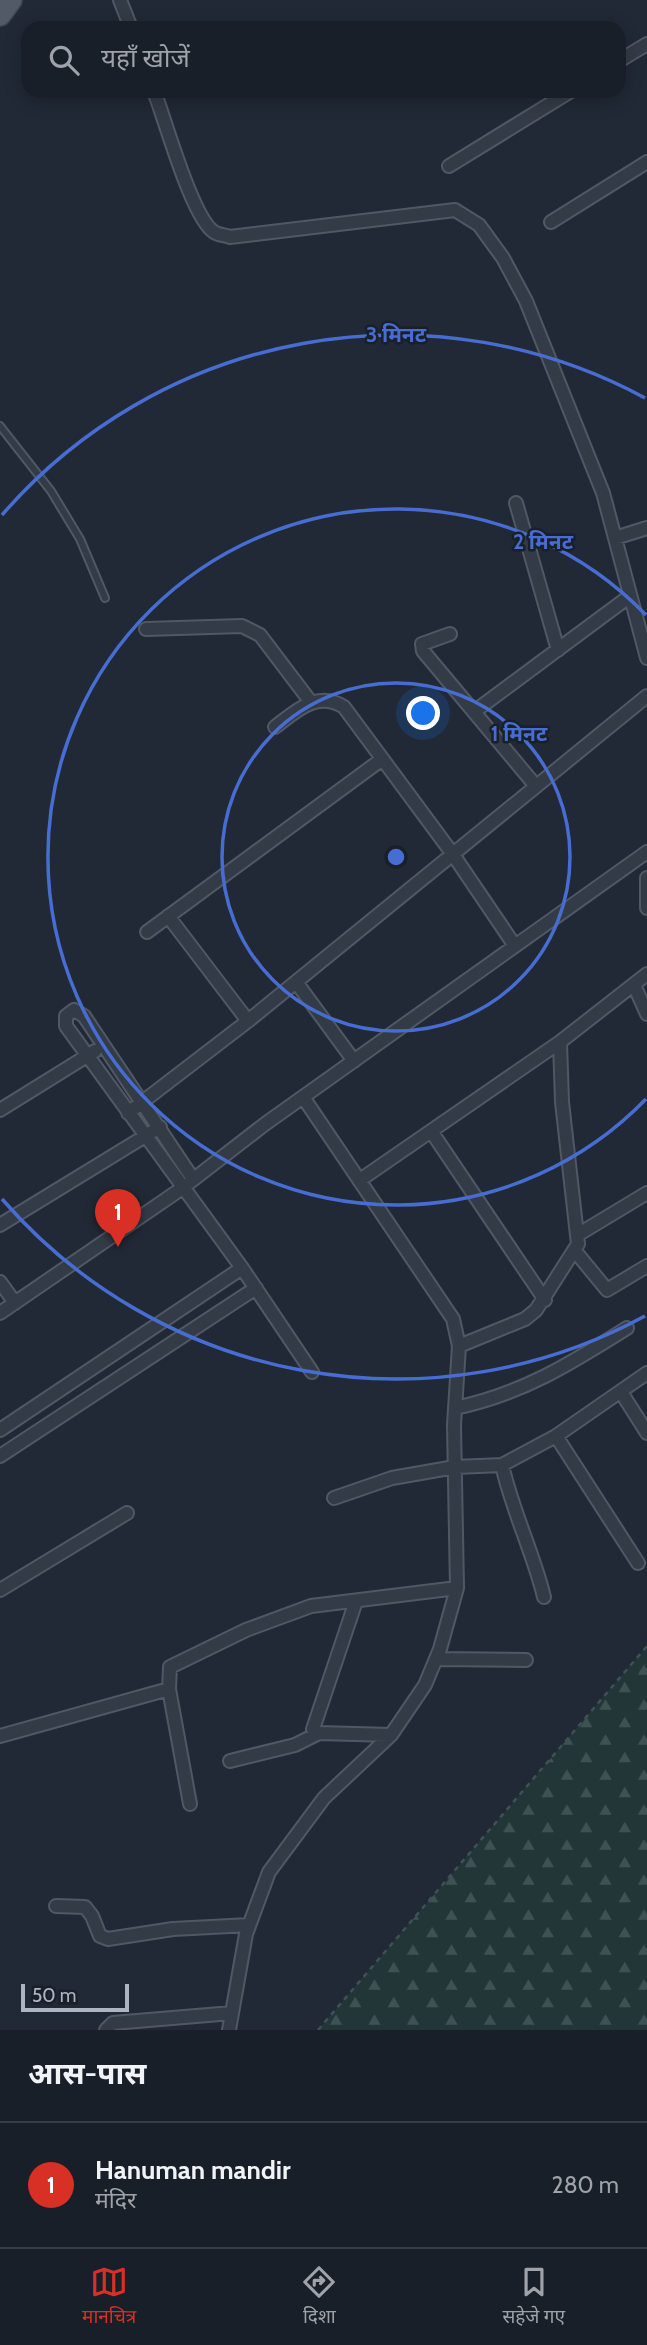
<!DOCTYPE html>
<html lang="hi">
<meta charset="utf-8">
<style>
:root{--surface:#181f28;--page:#212730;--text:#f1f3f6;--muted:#9fa2a8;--line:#363d45;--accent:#d93025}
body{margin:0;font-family:Cabin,"Noto Sans Devanagari",sans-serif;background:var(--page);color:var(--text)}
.scale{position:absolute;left:21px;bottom:18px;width:108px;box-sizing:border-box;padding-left:7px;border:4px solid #adb5c3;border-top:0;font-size:19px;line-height:24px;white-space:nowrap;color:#adb5c3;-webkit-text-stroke:5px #19202a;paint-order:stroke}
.you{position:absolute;left:424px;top:714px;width:24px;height:24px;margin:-18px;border:5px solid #fff;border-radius:50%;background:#1a73e8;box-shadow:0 0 0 10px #1a73e833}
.badge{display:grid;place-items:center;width:46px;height:46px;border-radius:50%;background:var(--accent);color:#fff;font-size:23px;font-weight:700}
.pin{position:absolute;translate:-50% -58px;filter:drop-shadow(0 2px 4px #0008)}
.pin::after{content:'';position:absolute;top:37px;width:24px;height:21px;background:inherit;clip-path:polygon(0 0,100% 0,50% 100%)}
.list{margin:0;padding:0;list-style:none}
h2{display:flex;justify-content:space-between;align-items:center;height:91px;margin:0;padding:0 28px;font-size:30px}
h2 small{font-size:23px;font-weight:400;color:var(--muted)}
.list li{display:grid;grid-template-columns:46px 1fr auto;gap:21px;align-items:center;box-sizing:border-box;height:126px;padding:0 28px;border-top:2px solid var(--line)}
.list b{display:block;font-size:26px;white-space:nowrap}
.list p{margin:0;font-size:23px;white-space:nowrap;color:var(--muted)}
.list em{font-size:23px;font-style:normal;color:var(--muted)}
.icon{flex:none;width:38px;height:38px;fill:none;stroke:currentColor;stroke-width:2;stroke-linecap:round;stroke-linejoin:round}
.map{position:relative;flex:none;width:647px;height:2030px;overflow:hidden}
.search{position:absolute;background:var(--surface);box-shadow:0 4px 18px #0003;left:21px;right:21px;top:21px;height:77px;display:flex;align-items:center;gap:18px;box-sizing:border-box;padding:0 24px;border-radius:21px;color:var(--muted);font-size:26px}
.sheet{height:217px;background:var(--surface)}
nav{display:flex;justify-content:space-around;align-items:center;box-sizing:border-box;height:98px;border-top:2px solid var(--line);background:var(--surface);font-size:19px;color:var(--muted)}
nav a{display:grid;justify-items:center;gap:4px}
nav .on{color:var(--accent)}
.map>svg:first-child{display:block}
</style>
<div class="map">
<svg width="647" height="2030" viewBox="0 0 647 2030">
<defs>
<pattern id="forest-firs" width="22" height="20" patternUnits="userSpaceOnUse" patternTransform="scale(1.75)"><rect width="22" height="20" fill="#223638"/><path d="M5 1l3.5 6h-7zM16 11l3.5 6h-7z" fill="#3f5153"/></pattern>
</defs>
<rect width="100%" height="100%" fill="#202935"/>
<!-- forest -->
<path fill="url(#forest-firs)" d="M647,1646V2030H318Z"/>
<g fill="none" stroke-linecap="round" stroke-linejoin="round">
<!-- service casing -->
<g stroke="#505864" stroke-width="10">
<path id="service" d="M0,426L51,491L80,539L105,598"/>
</g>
<!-- minor casing -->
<g stroke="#505864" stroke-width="16">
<path id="minor" d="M120,0L131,28
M619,61L647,44
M154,91C165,119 192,218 214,232C218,235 225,235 230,237L455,210L479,225L503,258L526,301L603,493L647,658
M449,166L571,91
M551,222L647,162
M516,503L558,650
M615,538L647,528
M146,629L242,626L260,635L310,701
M450,634L422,644L423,651L535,785
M475,711L630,596
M275,727C296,711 317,690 344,707L452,853L515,946
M647,878V908
M168,916L248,1021
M147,932L381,760
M296,982L354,1061
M634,985L647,1014
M0,1110L95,1051
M128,1113L248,1021L647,696
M431,1131L545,1300
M193,1179L84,1016L74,1010L66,1016V1026L242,1268L312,1372
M360,1180L560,1042L647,974
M0,1225L160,1127
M579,1234L647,1193
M575,1251L607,1290L647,1266
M0,1282L15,1303
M0,1313L181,1189L265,1124L647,852
M459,1346L525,1319L536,1310L578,1244L562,1102L560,1042
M621,1392L647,1433
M455,1408C522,1394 570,1364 627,1328
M0,1430L242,1268
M556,1436L638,1563
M0,1456L256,1288
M502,1465C512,1510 533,1552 544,1597
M334,1498L392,1478L455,1467L502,1465L556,1436L647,1373
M0,1590L127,1513
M356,1601L313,1729L319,1733L391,1735
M436,1659L526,1660
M0,1736L169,1689
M230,1761L295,1745L319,1733
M190,1804L169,1689L170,1667L246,1630L311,1606L457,1588
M56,1906L85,1907L92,1916L100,1936L108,1939L173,1929L249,1925
M106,2030L113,2023L232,2013
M229,2030L246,1934L269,1872L324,1798L391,1735L425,1685L440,1649L457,1588L454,1425L459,1346L453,1319L303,1097"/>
</g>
<!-- primary casing -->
<g stroke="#3c4450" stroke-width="24">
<path id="primary" d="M0,15L11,0"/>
</g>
<!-- path -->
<path stroke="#3f5154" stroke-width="2.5" stroke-dasharray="5 5" stroke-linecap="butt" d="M318,2030L647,1646"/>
<!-- service -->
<use href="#service" stroke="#333b46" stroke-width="6"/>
<!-- minor -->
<use href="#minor" stroke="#333b46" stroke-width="12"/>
<!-- primary -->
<use href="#primary" stroke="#515a66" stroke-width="21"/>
</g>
<!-- distance rings -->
<g fill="none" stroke="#486dd2" stroke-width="3.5">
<circle cx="396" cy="857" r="174"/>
<path d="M646 1099A348 348 0 1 1 646 615"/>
<path d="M645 1316A522 522 0 0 1 2 1199M2 515A522 522 0 0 1 645 398"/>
</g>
<circle cx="396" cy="857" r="10" fill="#486dd2" stroke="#19202a" stroke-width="3.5"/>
<g font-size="21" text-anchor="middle" font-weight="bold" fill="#486dd2" stroke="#19202a" stroke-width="5" stroke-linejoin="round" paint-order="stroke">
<text x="396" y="342">3 मिनट</text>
<text x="543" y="549">2 मिनट</text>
<text x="519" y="741">1 मिनट</text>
</g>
</svg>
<div class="scale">50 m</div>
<div class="you"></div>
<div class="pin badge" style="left:118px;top:1247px">1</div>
<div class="search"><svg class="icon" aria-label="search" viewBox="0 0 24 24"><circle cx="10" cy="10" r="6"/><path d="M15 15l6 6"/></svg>यहाँ खोजें</div>
</div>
<section class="sheet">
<h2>आस-पास<small></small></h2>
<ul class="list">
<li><span class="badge">1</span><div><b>Hanuman mandir</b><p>मंदिर</p></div><em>280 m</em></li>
</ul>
</section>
<nav>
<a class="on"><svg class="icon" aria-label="map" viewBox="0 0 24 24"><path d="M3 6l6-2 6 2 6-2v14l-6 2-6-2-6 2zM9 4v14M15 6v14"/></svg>मानचित्र</a>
<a><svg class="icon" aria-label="directions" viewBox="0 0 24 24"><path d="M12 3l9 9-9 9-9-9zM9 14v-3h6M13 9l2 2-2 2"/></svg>दिशा</a>
<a><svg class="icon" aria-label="saved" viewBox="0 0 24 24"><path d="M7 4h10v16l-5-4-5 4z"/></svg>सहेजे गए</a>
</nav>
